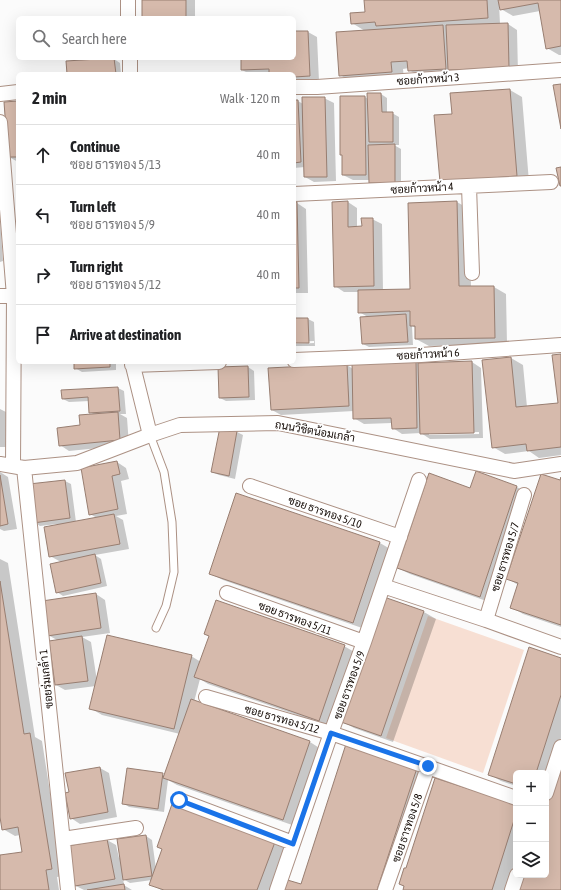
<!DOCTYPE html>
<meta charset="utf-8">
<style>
:root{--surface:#fff;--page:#f6f6f6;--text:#202124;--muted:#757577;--line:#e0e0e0}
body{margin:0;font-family:"Asap Condensed",Sarabun,sans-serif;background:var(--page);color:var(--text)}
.controls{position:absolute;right:12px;bottom:12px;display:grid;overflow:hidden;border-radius:6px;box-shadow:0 4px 16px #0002}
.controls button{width:36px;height:36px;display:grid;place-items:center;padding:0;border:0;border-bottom:1px solid var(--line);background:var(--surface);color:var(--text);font:20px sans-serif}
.stop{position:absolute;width:12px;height:12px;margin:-9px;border:3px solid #1a73e8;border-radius:50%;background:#fff}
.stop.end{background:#1a73e8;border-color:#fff;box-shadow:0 1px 4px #0008}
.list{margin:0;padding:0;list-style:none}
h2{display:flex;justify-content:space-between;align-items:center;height:52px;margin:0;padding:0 16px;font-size:17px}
h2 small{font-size:13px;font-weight:400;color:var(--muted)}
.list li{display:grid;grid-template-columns:26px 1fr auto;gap:12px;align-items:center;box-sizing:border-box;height:60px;padding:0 16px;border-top:1px solid var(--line)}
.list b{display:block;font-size:15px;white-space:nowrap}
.list p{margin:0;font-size:13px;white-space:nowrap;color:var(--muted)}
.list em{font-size:13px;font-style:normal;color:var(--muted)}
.icon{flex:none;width:22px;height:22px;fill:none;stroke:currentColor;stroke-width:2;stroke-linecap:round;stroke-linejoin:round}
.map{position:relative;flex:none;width:561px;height:890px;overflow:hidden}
.search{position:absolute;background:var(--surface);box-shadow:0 4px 16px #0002;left:16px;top:16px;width:280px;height:44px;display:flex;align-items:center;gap:10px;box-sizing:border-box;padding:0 14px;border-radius:6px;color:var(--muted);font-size:15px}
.panel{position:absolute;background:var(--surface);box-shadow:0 4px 16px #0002;left:16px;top:72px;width:280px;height:292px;border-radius:6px}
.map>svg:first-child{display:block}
</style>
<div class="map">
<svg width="561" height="890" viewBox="0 0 561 890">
<rect width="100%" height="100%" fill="#fbfbfb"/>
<!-- green -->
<path fill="#f7dfd3" d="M428,616L524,650L483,773L386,738Z"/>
<!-- shadow -->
<path fill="#0003" fill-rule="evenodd" d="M143,0H195V18H143Z
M365,0H561V55H559L547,48L540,11L513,16L501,9L500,3H499L500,24H508L517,30L518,73L421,77L409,70V68L403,69L404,79L352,82L340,75L365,31L352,23L366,13Z
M294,32H308L317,37L319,81L294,82V74H250L242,70V58H294Z
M114,59L120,63L121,74H68Z
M510,90L522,97L529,182L453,188V114Z
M381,94L387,98V113H392L399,117V145H394L401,149V186H376L370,183V180H353L343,175L341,97H365L368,99Z
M324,98L334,103L336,181L314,182L305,177V167L294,168V101H298L303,104Z
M18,102V162L9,157Z
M348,202L357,208V227H363L372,219L382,224L383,291L411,290L409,204L457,202L469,209L471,287H494L506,294L507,344L429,346L416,339V328L412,326L413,345L369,347L363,344L368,317L359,312V292H344L335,286Z
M294,203H297L306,209L308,293H294Z
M0,219L3,261L0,262Z
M16,238H18V263L17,262Z
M294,319H308L314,322L315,346H294V344L314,343V341L294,342Z
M561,355V455L539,458L529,451L505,454L493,447L511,358L523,365L527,407L559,404Z
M415,361L420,364L472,362L481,368L483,438L430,439L421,433L402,434L393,428L392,423L364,424L354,418V411L281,415L272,410L347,365L353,369ZM479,432V434L429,435V433Z
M75,362H116V370L82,372L75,368Z
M248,367L254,371L255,400L226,401L220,398Z
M118,388L124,391L126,414H120L127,418L129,445L69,451L60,445L95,415L90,412V401L69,402L63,399Z
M0,409L6,412L7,447H0Z
M221,429L237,432L243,435L235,479L219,475L212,472Z
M117,462L126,468L129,479L121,481L127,514L116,516L123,520L129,549L95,555L101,559L107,586L63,596L57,592L61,562L50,556L57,524L40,526L34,522L30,485L65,481L71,484L76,522L97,518L90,514Z
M0,472L8,477L17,529L4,531L0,529Z
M476,473L517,487L529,494L492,603L410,574L398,568L471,489Z
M561,480V627L523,614L511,607L518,585L507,578Z
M380,543L392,550L365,629L223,580L211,574Z
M0,559L8,563L35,737L42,741L63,876L57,877L59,890H1L0,856L23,853L20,835L15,836L3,829L0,811Z
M96,594L105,600L110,633L82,637L91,642L97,681L191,656L201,662L344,646L356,653L331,727L208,684L200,679L194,702L310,742L321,749L295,826L177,785L168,780L164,812L129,807L123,803L162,774L165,776L180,734L102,715L90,708L96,686L65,690L56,685L57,640L48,635Z
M384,598L424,612L436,619L393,742L354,728L342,721Z
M561,659V738L546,785V773H516V786L501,781L489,774Z
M100,768L109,773L117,817L80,824L71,818L70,793Z
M417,769L429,776L392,890H282L301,886Z
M516,805V858L506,890H404L405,887L400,884Z
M146,836L152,840L156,869L274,843L286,849L271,890H161L151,884L152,880L130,883L123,879L124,884H122L132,890H84L76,886L107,840L116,845L119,858H121Z"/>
<!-- building -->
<path fill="#d6baac" stroke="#987e71" d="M142,0H186V18H142Z
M364,0H487L488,18L376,26L375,22L351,24L350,13L365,12Z
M498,0H561V46L546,49L538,3L500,10Z
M508,23L509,68L448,70L446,25Z
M443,25L446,69L408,71L407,61L391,62L392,72L339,76L336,32Z
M294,31H308L310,76L294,77V74H269V69L241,70V58H294Z
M114,58L116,74H67L66,61Z
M561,84V129L553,85Z
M510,89L517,176L440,182L434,115L452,114L450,93Z
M367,93H381L382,112H393V142H369Z
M340,96H365L366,175H342V155H340Z
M302,97H325L327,177H304Z
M294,100H298L301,162L294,163Z
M18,101V157H8L4,102Z
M395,144V183H369L368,145Z
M561,167V186H560L556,168Z
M348,201V227L362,226L361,218H373L374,286L334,287L332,202Z
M457,201L459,286H494L495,338L415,339V326H410V311L358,313V290L410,289L408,203Z
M294,202H297L299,288H294Z
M406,314L408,342L362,344L360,317Z
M294,318H308L309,343H294Z
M561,354V447L527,451L526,444L492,448L482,360L511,357L516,407L558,403L552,355Z
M416,360L417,428L392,429L391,418L353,419L352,362Z
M472,361L474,433L420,434L418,363Z
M74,362H110V367L74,369Z
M347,364L349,406L271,410L268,368Z
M248,366L249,397L219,398L218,367Z
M118,387L120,411L89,413L88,397L62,399L61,390Z
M118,412L120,440L59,446L57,428L80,425L79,415Z
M220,427L237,431L229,476L211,472Z
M117,461L120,474L112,476L118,509L89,515L81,468Z
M476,471L517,486L480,597L397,568L429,473L470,488Z
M541,474L560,480L561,477V625L510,608L518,583L506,579Z
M0,475L8,524L0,526Z
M65,480L70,518L33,523L29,484Z
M236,493L380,542L353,623L209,574Z
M114,514L120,544L49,557L44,527Z
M95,554L101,583L56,593L50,564Z
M0,581L24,734L30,733L52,869L46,870L49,890H0V855L22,852L18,827L2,830L0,817Z
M96,593L101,628L47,636L42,601Z
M384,597L424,611L381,736L341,722Z
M216,600L345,645L319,721L194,677L209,636L204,634Z
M107,635L192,655L174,729L89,709Z
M82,636L88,681L55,685L49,641Z
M529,647L561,658V695L536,773H516V784L488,775Z
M191,699L310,741L283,820L163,778Z
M346,744L417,768L377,890H281L284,879L301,884Z
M561,757V890H516L521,875H546V802Z
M100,767L108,812L70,819L65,793L69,792L65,773Z
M127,768L163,773L158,809L122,804Z
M435,778L516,804V814L492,890H403L404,886L399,884L404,868H406Z
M172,804L275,842L257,890H164L149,885L162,849L157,847Z
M146,835L152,876L123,880L117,839Z
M107,839L115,879L75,886L67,846Z
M124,884L125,890H87Z"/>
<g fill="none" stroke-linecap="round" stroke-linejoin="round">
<!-- lane casing -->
<g stroke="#ac9184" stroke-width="9">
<path id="lane" d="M150,435L164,472L172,522L174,572L166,606L156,628"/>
</g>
<!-- street casing -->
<g stroke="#ac9184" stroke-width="16">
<path id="street" d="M128,0V18
M130,58V74
M294,87H317L561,70
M0,94L18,92
M0,122L14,296L13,466
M469,186L472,273
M294,194L551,182
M0,296H14
M294,360L421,355L561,345
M132,362L150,435
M132,365L219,362
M0,464L24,468L77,463L150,435L180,425L278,423L514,471L561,464
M24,468L68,890
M250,486L400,537
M383,586L486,620L561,647
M227,593L364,642
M486,620L524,495
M206,697L331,733L516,798
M546,793L561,747
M179,800L293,843
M63,839L136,828
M277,890L331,733L364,642L419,480
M385,890L428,767
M512,890L517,875"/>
</g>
<!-- lane -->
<use href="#lane" stroke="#fff" stroke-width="7"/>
<!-- street -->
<use href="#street" stroke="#fff" stroke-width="14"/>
</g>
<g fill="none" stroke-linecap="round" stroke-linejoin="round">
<!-- route -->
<path stroke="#1a73e8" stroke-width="5" d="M179,800L293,844L331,733L428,766"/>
</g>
<g text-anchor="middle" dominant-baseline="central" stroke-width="3.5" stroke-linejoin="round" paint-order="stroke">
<!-- street labels -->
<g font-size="11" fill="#150c07" stroke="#fff">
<text transform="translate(428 79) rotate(-4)">ซอยก้าวหน้า 3</text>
<text transform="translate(422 188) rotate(-3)">ซอยก้าวหน้า 4</text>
<text transform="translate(428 354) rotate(-3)">ซอยก้าวหน้า 6</text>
<text transform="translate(315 431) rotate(10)">ถนนวิชิตน้อมเกล้า</text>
<text transform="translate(325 512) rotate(19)">ซอย ธารทอง 5/10</text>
<text transform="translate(505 557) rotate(-73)">ซอย ธารทอง 5/7</text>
<text transform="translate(295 618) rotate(20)">ซอย ธารทอง 5/11</text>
<text transform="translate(46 679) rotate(-96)">ซอยร่มเกล้า 1</text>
<text transform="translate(349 685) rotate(-70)">ซอย ธารทอง 5/9</text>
<text transform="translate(282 719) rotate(16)">ซอย ธารทอง 5/12</text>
<text transform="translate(407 828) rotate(-71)">ซอย ธารทอง 5/8</text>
</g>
</g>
</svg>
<div class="controls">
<button>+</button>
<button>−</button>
<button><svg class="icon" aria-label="layers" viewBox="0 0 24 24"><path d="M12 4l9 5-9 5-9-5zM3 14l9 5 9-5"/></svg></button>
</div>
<div class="stop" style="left:179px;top:800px"></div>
<div class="stop end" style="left:428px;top:766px"></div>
<div class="search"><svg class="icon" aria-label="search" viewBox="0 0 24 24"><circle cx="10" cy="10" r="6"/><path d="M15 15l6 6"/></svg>Search here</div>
<section class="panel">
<h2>2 min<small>Walk · 120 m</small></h2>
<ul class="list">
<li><svg class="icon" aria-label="ahead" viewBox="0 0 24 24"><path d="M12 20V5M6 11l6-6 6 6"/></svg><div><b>Continue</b><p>ซอย ธารทอง 5/13</p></div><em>40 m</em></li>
<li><svg class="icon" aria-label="left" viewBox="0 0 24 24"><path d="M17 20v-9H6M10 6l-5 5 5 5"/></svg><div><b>Turn left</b><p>ซอย ธารทอง 5/9</p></div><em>40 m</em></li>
<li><svg class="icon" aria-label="right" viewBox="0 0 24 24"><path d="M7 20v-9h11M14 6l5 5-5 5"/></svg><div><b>Turn right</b><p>ซอย ธารทอง 5/12</p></div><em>40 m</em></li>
<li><svg class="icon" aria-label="arrive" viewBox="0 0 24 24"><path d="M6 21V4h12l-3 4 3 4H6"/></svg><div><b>Arrive at destination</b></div></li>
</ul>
</section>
</div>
